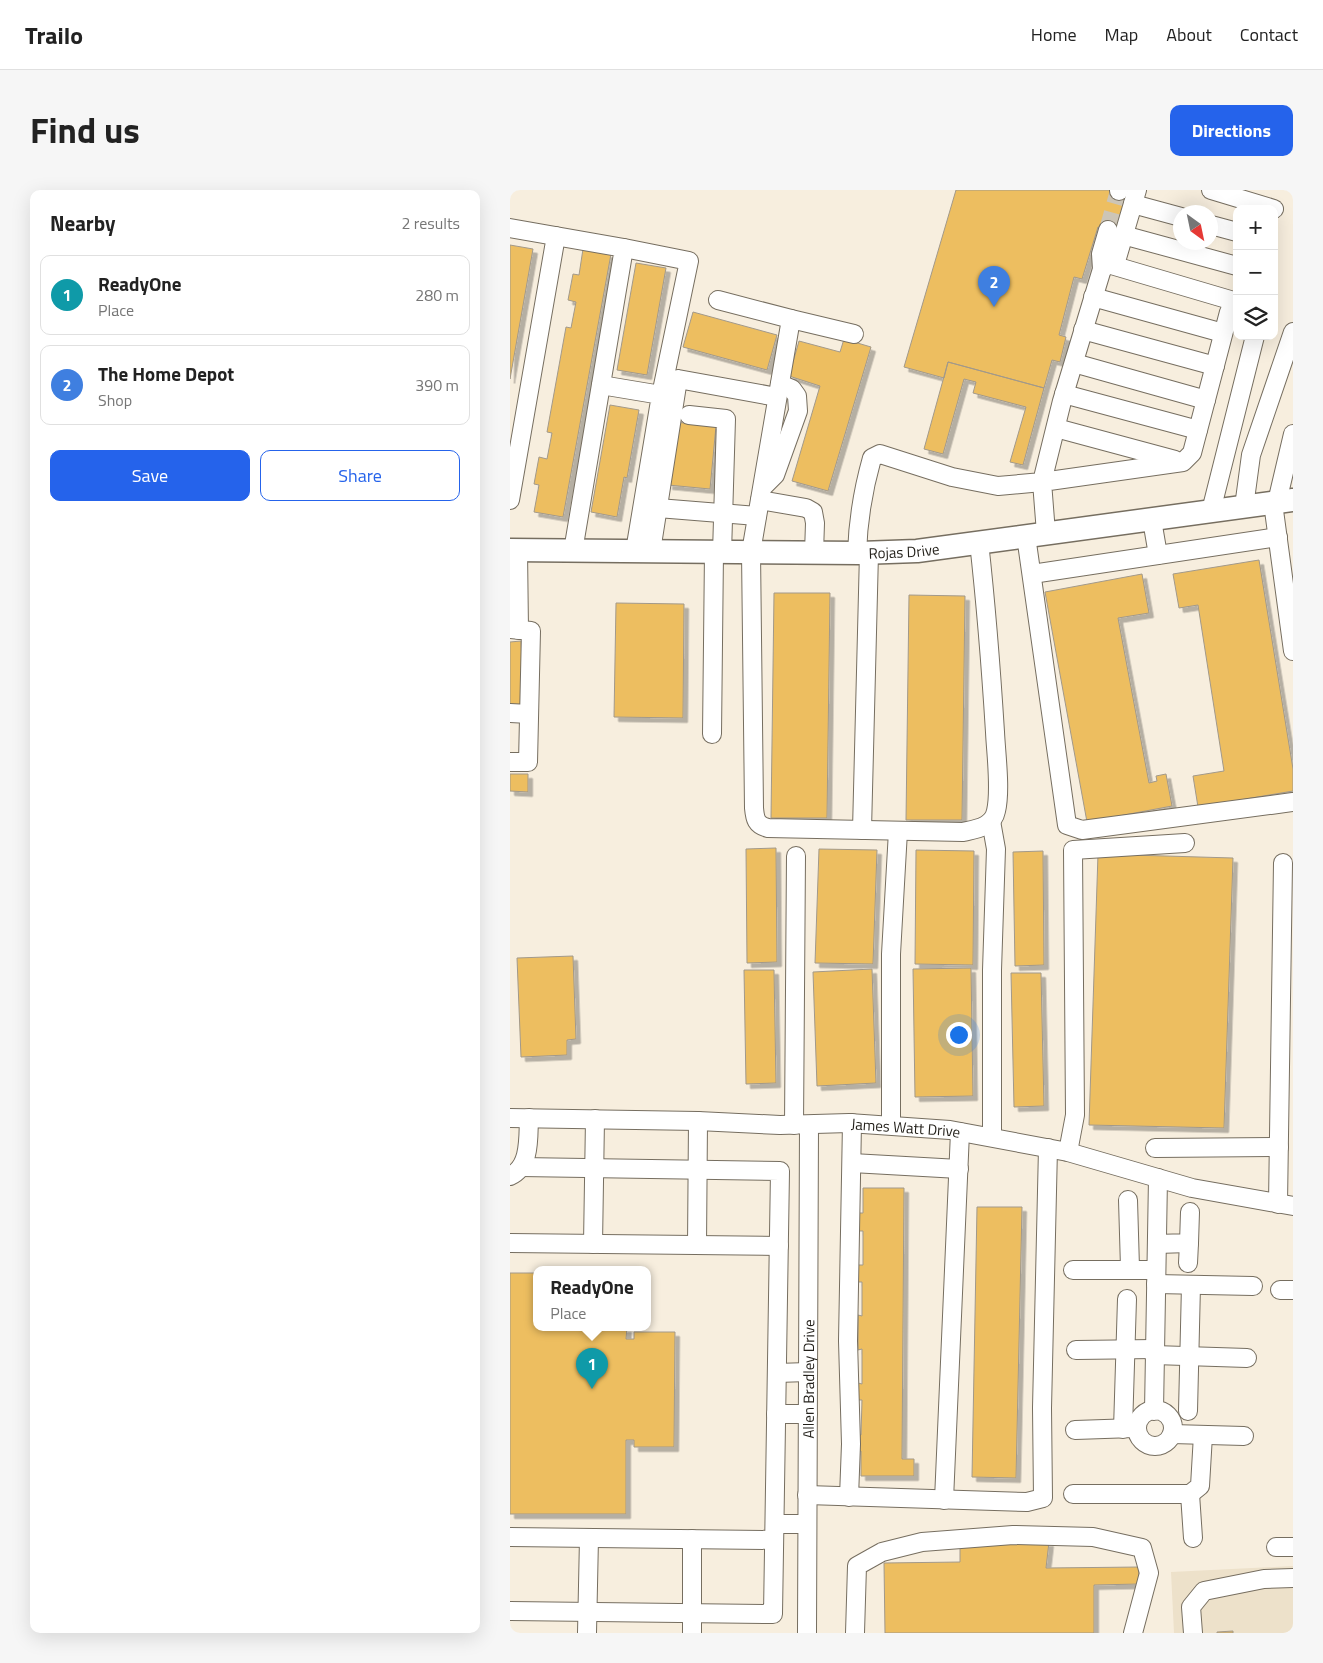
<!DOCTYPE html>
<meta charset="utf-8">
<style>
:root{--surface:#fff;--page:#f6f6f6;--text:#222;--muted:#767676;--line:#e0e0e0;--accent:#2563eb}
body{margin:0;font-family:"Titillium Web",sans-serif;background:var(--page);color:var(--text)}
.controls{position:absolute;right:15px;top:15px;display:grid;overflow:hidden;border-radius:10px;box-shadow:0 5px 20px #0002}
.controls button{width:45px;height:45px;display:grid;place-items:center;padding:0;border:0;border-bottom:1px solid var(--line);background:var(--surface);color:var(--text);font:25px sans-serif}
.compass{position:absolute;left:663px;top:15px;width:45px;height:45px;border-radius:50%;background:var(--surface);box-shadow:0 5px 20px #0002;rotate:147deg}
.you{position:absolute;left:448px;top:844px;width:18px;height:18px;margin:-12px;border:4px solid #fff;border-radius:50%;background:#1a73e8;box-shadow:0 0 0 8px #1a73e833}
.badge{display:grid;place-items:center;width:32px;height:32px;border-radius:50%;background:var(--accent);color:#fff;font-size:16px;font-weight:700}
.pin{position:absolute;translate:-50% -41px;filter:drop-shadow(0 1px 2px #0008)}
.pin::after{content:'';position:absolute;top:26px;width:18px;height:15px;background:inherit;clip-path:polygon(0 0,100% 0,50% 100%)}
.popup{position:absolute;left:23px;top:1076px;width:118px;height:65px;box-sizing:border-box;display:grid;place-content:center;border-radius:10px;background:var(--surface);filter:drop-shadow(0 1px 4px #0005);font-size:16px;white-space:nowrap;color:var(--muted)}
.popup b{font-size:19px;color:var(--text)}
.popup::after{content:'';position:absolute;left:50%;top:100%;margin-left:-10px;border:10px solid transparent;border-top-color:var(--surface)}
.list{margin:0;padding:0;list-style:none}
h2{display:flex;justify-content:space-between;align-items:center;height:65px;margin:0;padding:0 20px;font-size:21px}
h2 small{font-size:16px;font-weight:400;color:var(--muted)}
.list li{display:grid;grid-template-columns:32px 1fr auto;gap:15px;align-items:center;box-sizing:border-box;height:80px;margin:0 10px 10px;padding:0 10px;border:1px solid var(--line);border-radius:10px}
.list b{display:block;font-size:19px;white-space:nowrap}
.list p{margin:0;font-size:16px;white-space:nowrap;color:var(--muted)}
.list em{font-size:16px;font-style:normal;color:var(--muted)}
.actions{display:flex;gap:10px;padding:15px 20px}
.actions a{flex:1;padding:11px 0;border:1px solid var(--accent);border-radius:10px;text-align:center;font-size:18px;color:var(--accent)}
.actions .main{background:var(--accent);color:#fff}
.icon{flex:none;width:28px;height:28px;fill:none;stroke:currentColor;stroke-width:2;stroke-linecap:round;stroke-linejoin:round}
.map{position:relative;flex:none;width:783px;height:1443px;overflow:hidden;border-radius:10px}
header{display:flex;align-items:center;gap:30px;box-sizing:border-box;height:70px;padding:0 25px;background:var(--surface);border-bottom:1px solid var(--line)}
header strong{font-size:24px}
nav{display:flex;gap:28px;margin-inline-start:auto;font-size:18px}
.intro{display:flex;align-items:center;justify-content:space-between;box-sizing:border-box;height:120px;padding:0 30px}
h1{margin:0;font-size:35px}
.button{padding:12px 22px;border-radius:10px;background:var(--accent);color:#fff;font-size:18px;font-weight:700}
main{display:flex;gap:30px;padding:0 30px}
aside{flex:1;background:var(--surface);border-radius:10px;box-shadow:0 5px 20px #0002}
.map>svg:first-child{display:block}
</style>
<header>
<strong>Trailo</strong>
<nav><a>Home</a><a>Map</a><a>About</a><a>Contact</a></nav>
</header>
<div class="intro"><h1>Find us</h1><a class="button">Directions</a></div>
<main>
<aside>
<h2>Nearby<small>2 results</small></h2>
<ul class="list">
<li><span class="badge" style="background:#0f9aa8">1</span><div><b>ReadyOne</b><p>Place</p></div><em>280 m</em></li>
<li><span class="badge" style="background:#3f7fe0">2</span><div><b>The Home Depot</b><p>Shop</p></div><em>390 m</em></li>
</ul>
<div class="actions"><a class="main">Save</a><a>Share</a></div>
</aside>
<div class="map">
<svg width="783" height="1443" viewBox="0 0 783 1443">
<defs>
<filter id="shadow"><feDropShadow dx="4.5" dy="4.5" stdDeviation="0" flood-color="#0004"/></filter>
</defs>
<rect width="100%" height="100%" fill="#f7eede"/>
<!-- built -->
<path fill="#ede1ca" d="M783,1376V1443H664L661,1382Z"/>
<!-- building -->
<path fill="#edbe61" stroke="#a2998a" filter="url(#shadow)" d="M446,0H605L617,4L605,43L588,37L572,89L564,87L549,145L556,147L550,172L542,170L534,198L438,172L434,188L394,177Z
M0,55L23,59L0,189Z
M73,59L101,64L53,327L24,322L29,295L24,294L29,267L37,269L42,243L37,242L56,137L61,138L66,112L58,110L63,84L69,85Z
M126,73L156,78L137,185L107,180Z
M183,122L267,145L257,180L173,157Z
M334,149L361,157L318,301L282,291L310,196L279,186L289,151L330,162Z
M438,172L534,198L513,275L500,272L516,217L463,203L466,192L454,189L433,264L414,259Z
M100,215L129,220L117,288L114,287L107,327L81,322Z
M164,232L206,236L200,299L158,295Z
M749,370L783,579V601L688,617L683,586L714,581L688,415L669,418L663,384Z
M632,384L639,423L608,428L639,593L647,591L646,586L656,584L662,616L577,632L535,402Z
M264,403H320L317,628H261Z
M399,405L455,406L452,630H396Z
M106,413L174,414L173,528L104,527Z
M11,451L14,514L0,515V452Z
M0,584H18V602L0,601Z
M266,658L267,772L237,773L236,659Z
M309,659L367,660L363,774L305,773Z
M406,660L464,661L463,775L405,774Z
M533,661L534,775L505,776L503,662Z
M588,664L723,668L714,938L579,935Z
M63,766L66,849L57,850V865L11,867L7,768Z
M461,778L463,906L405,907L403,779Z
M362,779L366,893L307,896L303,782Z
M234,780H264L266,893L236,894Z
M501,783H531L534,916L504,917Z
M353,998H394L392,1269H404V1286H351V1261H347V1245H351L352,1210H348V1193L352,1194V1159L348,1160V1125L352,1126V1092H348V1075H353V1041H349V1023H353Z
M467,1017H512L506,1288L462,1287Z
M0,1083H27V1138H117L116,1149H124V1142H165L164,1257H124V1250H116V1324H0Z
M539,1352L536,1378L629,1377V1394L584,1395V1443H375L374,1373L450,1372V1353Z
M723,1441V1443H707V1442Z"/>
<g fill="none" stroke-linecap="round" stroke-linejoin="round">
<!-- minor-tunnel -->
<path stroke="#ccc5b7" stroke-width="18" stroke-dasharray="18 9" stroke-linecap="butt" d="M598,40L609,1"/>
<!-- minor casing -->
<g stroke="#766e60" stroke-width="20">
<g id="minor">
<path d="M701,0L764,19"/>
<path d="M609,1V0"/>
<path d="M623,14L671,27"/>
<path d="M701,35L727,42"/>
<path d="M0,38L114,58L63,361"/>
<path d="M613,45L727,76"/>
<path d="M114,58L179,71L151,205"/>
<path d="M598,74L727,112"/>
<path d="M592,79L607,68L627,0"/>
<path d="M583,107L713,143"/>
<path d="M208,110L281,129L241,362L244,618C245,629 246,635 258,638L453,642C466,639 483,637 486,621C491,600 486,564 485,542C481,478 476,415 469,352"/>
<path d="M281,129L344,144"/>
<path d="M573,140L705,176"/>
<path d="M564,173L696,210"/>
<path d="M91,195L151,205L125,361"/>
<path d="M554,204L688,240"/>
<path d="M179,225L216,229L212,363"/>
<path d="M546,238L665,270"/>
<path d="M255,295L265,285L288,221L287,206L282,199L270,194"/>
<path d="M0,310L46,46"/>
<path d="M250,310L296,318L303,322L305,333L304,363"/>
<path d="M767,312L783,244"/>
<path d="M763,313L783,461"/>
<path d="M734,317L741,265L783,142"/>
<path d="M148,318L247,326"/>
<path d="M701,321L745,146"/>
<path d="M642,330L648,365"/>
<path d="M536,343L532,292L673,272L682,263L719,122L727,116"/>
<path d="M516,346L557,635L572,640L783,612"/>
<path d="M8,360L9,440"/>
<path d="M141,361L168,189L267,207"/>
<path d="M347,363C348,330 353,300 362,268L370,264L442,287L488,296L532,292L552,211L592,79L591,64L598,40"/>
<path d="M522,384L768,347"/>
<path d="M0,439L21,441L18,572H0"/>
<path d="M0,523L19,524"/>
<path d="M202,544L204,362"/>
<path d="M481,631L486,659L482,780V946"/>
<path d="M352,640L359,363"/>
<path id="s1" d="M0,928L188,931L270,935L339,933L440,940L558,962L682,998L783,1016"/>
<path d="M284,935L286,666"/>
<path d="M381,935V764L388,641"/>
<path d="M645,958L769,957"/>
<path d="M558,962L565,925L563,660L675,653"/>
<path d="M342,973L449,979"/>
<path d="M0,986C21,977 18,946 19,928"/>
<path d="M618,1010L620,1078"/>
<path d="M768,1014L773,673"/>
<path d="M0,1053L269,1056"/>
<path d="M83,1054L85,929"/>
<path d="M647,1054L679,1053L680,1022"/>
<path d="M187,1055L188,931"/>
<path d="M678,1073L679,1053"/>
<path d="M563,1080H646"/>
<path d="M646,1094L743,1096"/>
<path d="M770,1100H783"/>
<path d="M566,1160L644,1159"/>
<path d="M644,1165L737,1168"/>
<path d="M267,1183L298,1182"/>
<circle cx="645" cy="1238" r="18"/>
<path d="M644,1221L648,988"/>
<path d="M678,1221L681,1095"/>
<path d="M266,1224H298"/>
<path d="M613,1239L617,1109"/>
<path d="M565,1240L624,1238"/>
<path d="M662,1244L734,1246"/>
<path d="M563,1304H680L690,1296L693,1245"/>
<path d="M680,1304L683,1348"/>
<path d="M297,1305L517,1312L533,1308L532,1218L538,958"/>
<path d="M339,1307L341,1254L338,1151L342,933"/>
<path d="M434,1310L450,942"/>
<path d="M265,1334H297"/>
<path d="M0,1347L264,1350"/>
<path d="M766,1357H783"/>
<path d="M0,1421L263,1424L270,981L11,977"/>
<path d="M77,1443L79,1348"/>
<path d="M182,1443V1349"/>
<path id="s2" d="M297,1443L299,935"/>
<path d="M345,1443L347,1376L372,1362L412,1352L503,1345L583,1347L632,1358L639,1383L623,1443"/>
<path d="M683,1443L681,1417L694,1401L754,1389L783,1388"/>
</g>
</g>
<!-- major casing -->
<g stroke="#766e60" stroke-width="25">
<g id="major">
<path id="s3" d="M0,360L350,363L407,361L783,310"/>
</g>
</g>
<!-- minor -->
<use href="#minor" stroke="#fff" stroke-width="18"/>
<!-- major -->
<use href="#major" stroke="#fff" stroke-width="22"/>
</g>
<g text-anchor="middle" dominant-baseline="central" stroke-width="4" stroke-linejoin="round" paint-order="stroke">
<!-- street labels -->
<g font-size="15" fill="#221f19" stroke="#f7eede">
<text stroke="none"><textPath href="#s3" startOffset="394">Rojas Drive</textPath></text>
<text stroke="none"><textPath href="#s1" startOffset="396">James Watt Drive</textPath></text>
<text stroke="none"><textPath href="#s2" startOffset="254">Allen Bradley Drive</textPath></text>
</g>
</g>
</svg>
<div class="controls">
<button>+</button>
<button>−</button>
<button><svg class="icon" aria-label="layers" viewBox="0 0 24 24"><path d="M12 4l9 5-9 5-9-5zM3 14l9 5 9-5"/></svg></button>
</div>
<svg class="compass" viewBox="-18 -18 36 36"><path d="M0-13l5 13h-10z" fill="#e53935"/><path d="M0 13l5-13h-10z" fill="#767676"/></svg>
<div class="you"></div>
<div class="pin badge" style="left:82px;top:1199px;background:#0f9aa8">1</div>
<div class="popup"><b>ReadyOne</b>Place</div>
<div class="pin badge" style="left:484px;top:117px;background:#3f7fe0">2</div>
</div>
</main>
